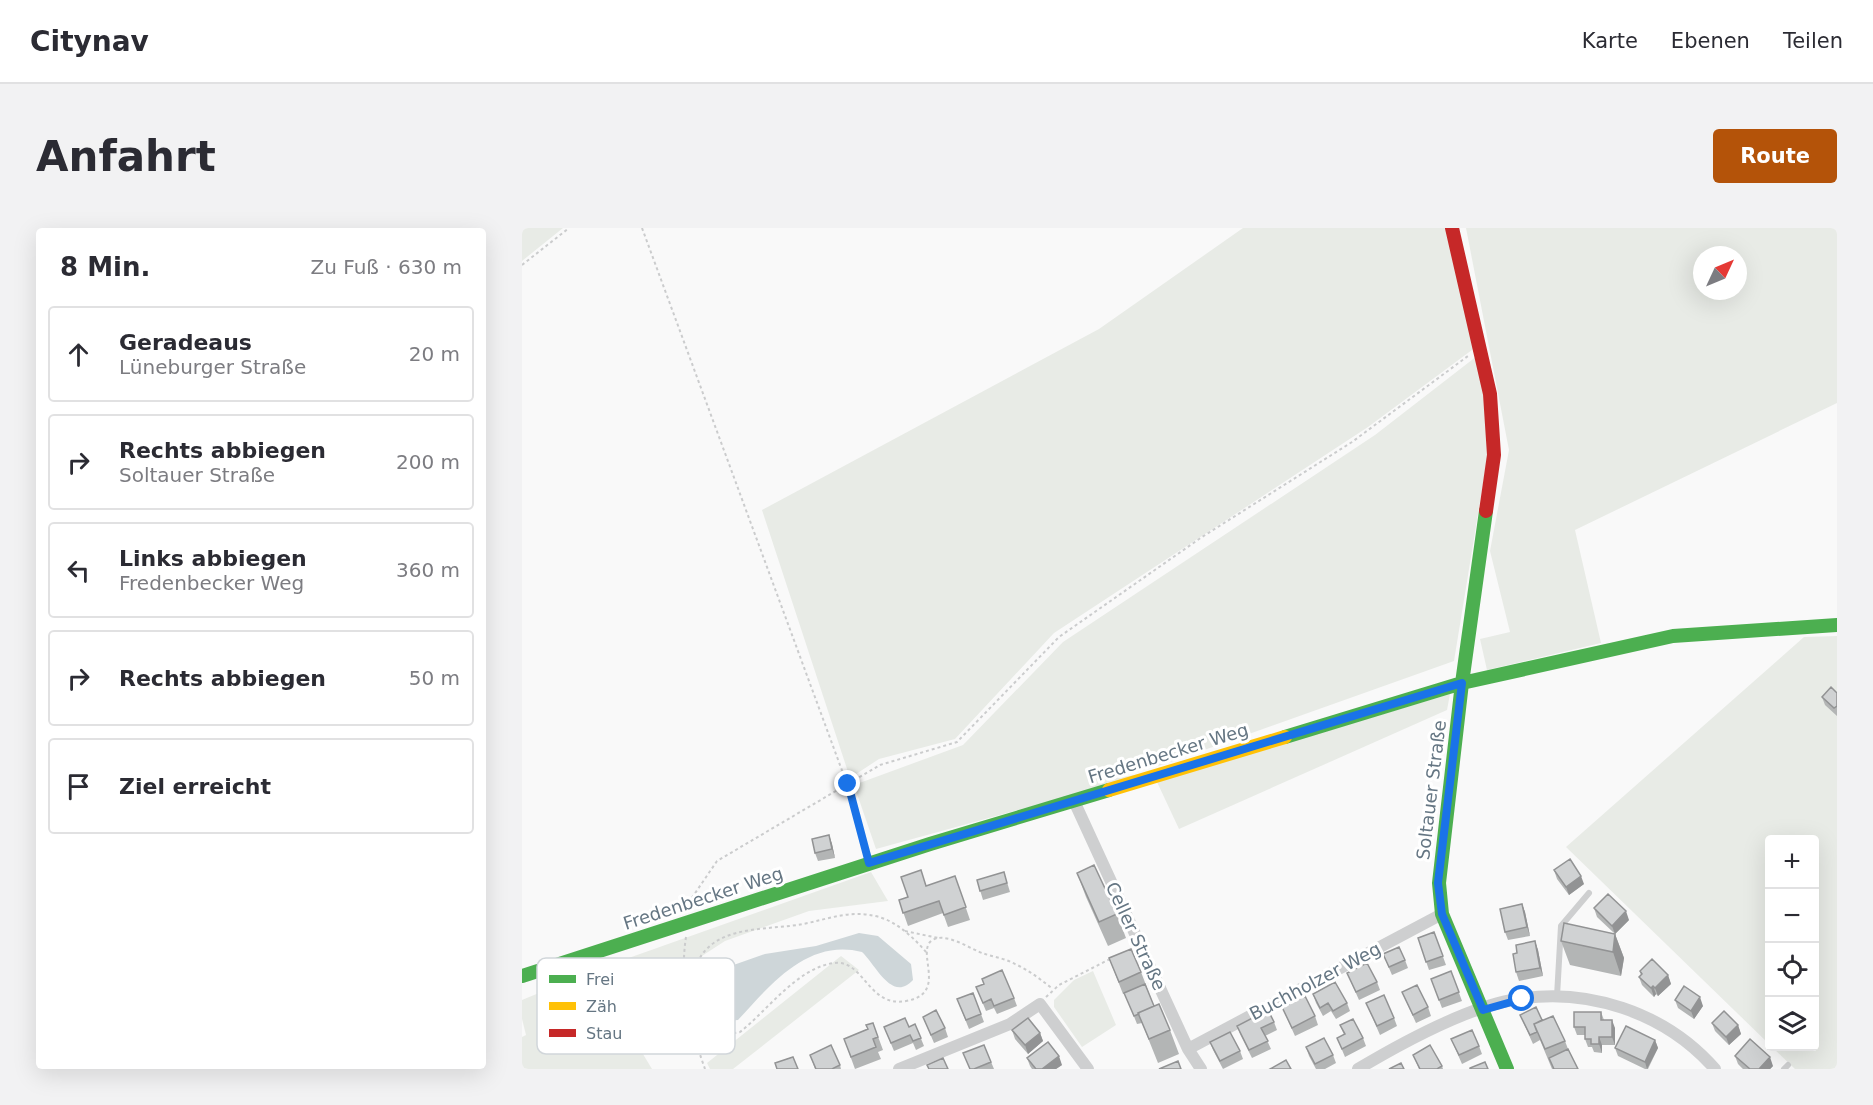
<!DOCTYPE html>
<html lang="de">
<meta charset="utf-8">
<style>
:root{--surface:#fff;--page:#f2f2f3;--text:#2b2b33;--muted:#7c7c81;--line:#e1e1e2;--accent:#b45309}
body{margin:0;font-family:"DejaVu Sans",sans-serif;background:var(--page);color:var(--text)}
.controls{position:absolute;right:18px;bottom:18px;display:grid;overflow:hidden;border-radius:6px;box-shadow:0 6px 24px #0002}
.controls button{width:54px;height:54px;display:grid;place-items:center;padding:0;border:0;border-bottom:2px solid var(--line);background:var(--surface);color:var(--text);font:30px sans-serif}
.compass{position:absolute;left:1171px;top:18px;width:54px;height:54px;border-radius:50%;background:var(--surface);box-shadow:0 6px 24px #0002;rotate:46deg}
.stop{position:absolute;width:18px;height:18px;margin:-14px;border:4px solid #1a73e8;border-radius:50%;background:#fff}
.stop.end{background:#1a73e8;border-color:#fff;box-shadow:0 2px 6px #0008}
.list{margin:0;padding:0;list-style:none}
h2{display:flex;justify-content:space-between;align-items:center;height:78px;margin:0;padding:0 24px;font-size:26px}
h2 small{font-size:20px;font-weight:400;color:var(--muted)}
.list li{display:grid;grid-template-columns:39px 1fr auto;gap:18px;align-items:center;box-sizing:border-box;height:96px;margin:0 12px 12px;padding:0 12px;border:2px solid var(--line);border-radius:6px}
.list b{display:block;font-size:22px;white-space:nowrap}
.list p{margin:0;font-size:20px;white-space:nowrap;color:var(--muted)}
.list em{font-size:20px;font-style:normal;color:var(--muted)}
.icon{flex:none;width:33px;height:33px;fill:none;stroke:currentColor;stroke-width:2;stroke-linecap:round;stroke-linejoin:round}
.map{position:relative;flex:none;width:1315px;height:841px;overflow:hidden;border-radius:6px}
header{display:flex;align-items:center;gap:36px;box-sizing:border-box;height:84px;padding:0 30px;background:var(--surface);border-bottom:2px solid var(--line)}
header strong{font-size:28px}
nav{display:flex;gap:33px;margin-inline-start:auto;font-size:21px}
.intro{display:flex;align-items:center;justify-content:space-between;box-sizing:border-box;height:144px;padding:0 36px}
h1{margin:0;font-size:42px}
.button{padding:15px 27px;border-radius:6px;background:var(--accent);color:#fff;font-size:21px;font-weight:700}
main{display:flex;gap:36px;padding:0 36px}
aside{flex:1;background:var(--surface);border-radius:6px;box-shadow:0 6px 24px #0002}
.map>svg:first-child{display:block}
</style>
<header>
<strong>Citynav</strong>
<nav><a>Karte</a><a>Ebenen</a><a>Teilen</a></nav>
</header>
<div class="intro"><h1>Anfahrt</h1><a class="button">Route</a></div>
<main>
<aside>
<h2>8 Min.<small>Zu Fuß · 630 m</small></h2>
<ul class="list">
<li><svg class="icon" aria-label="ahead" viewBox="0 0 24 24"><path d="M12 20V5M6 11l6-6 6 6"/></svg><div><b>Geradeaus</b><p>Lüneburger Straße</p></div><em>20 m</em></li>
<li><svg class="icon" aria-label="right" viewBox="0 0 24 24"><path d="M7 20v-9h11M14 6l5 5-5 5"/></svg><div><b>Rechts abbiegen</b><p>Soltauer Straße</p></div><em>200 m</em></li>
<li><svg class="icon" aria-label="left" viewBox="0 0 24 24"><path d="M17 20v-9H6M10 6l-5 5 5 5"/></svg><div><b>Links abbiegen</b><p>Fredenbecker Weg</p></div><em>360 m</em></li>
<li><svg class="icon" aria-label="right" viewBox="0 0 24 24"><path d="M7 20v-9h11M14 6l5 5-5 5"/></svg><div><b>Rechts abbiegen</b></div><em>50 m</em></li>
<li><svg class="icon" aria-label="arrive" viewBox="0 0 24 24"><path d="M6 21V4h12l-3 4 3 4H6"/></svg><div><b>Ziel erreicht</b></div></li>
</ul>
</aside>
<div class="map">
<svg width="1315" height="841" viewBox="0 0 1315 841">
<rect width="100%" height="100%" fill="#f9f9f9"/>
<!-- green -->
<path fill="#e8ebe6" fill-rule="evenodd" d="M0,0H41L0,33Z
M721,0H925L954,119L846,199L532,405L433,511L357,531L328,550L240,282L577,101Z
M944,0H1315V175L1053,302L1079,415L965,442L958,411L988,404L968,323L987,222ZM1180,27H1216V63H1180Z
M955,128L964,184L965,231L932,433L643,536L589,551L642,542L354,621L332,557L441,517L541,414L853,207Z
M1315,408V841H1273L1250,819L1292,818V612H1248L1247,816L1044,619L1282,409Z
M928,466L925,482L657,601L635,554Z
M349,644L366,673L287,683L203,713L95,783L130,841H0V809L4,807L0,791V772L70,743Z
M319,728L337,742L211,841H188L185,835Z
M571,743L594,797L560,819L532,779V772L552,752Z"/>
<!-- water -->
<path fill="#ced6d9" d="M337,705L356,708L389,736L391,752C370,775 354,737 340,724C286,710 248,757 216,792L206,793L198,785L195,768L197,749L203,740L243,726L294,718Z"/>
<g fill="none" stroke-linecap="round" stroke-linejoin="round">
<!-- path -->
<path stroke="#cbcccd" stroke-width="2" stroke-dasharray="3 3" stroke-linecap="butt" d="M120,0L325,556L344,624
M0,37L47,0
M163,680L195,633L358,537L435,514L537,409L680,309L830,214L946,128
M383,703L416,710
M164,709C157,754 168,799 183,841
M404,724C392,710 375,694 357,689C329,681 307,691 281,696C250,702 204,697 182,724C158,753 175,814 218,804C246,782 275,740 312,735C342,731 346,780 384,773C425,766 396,728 408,714C421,701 449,722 463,726C473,729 484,731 493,736C507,742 519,752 531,761
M524,769L537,757L588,731"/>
<!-- lane -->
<path stroke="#cecfd0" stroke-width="6" d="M1035,768L1039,698L1067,665
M1262,841L1266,837"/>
<!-- street -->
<path stroke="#cecfd0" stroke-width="12" d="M552,573L666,821L679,841
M666,821L920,686
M377,841L488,796L518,776L566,841
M836,841C878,816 942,781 990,772C1064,758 1143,784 1193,841"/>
<!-- fast -->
<path stroke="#4caf50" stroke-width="14" d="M964,283L940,455L917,655L920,686L985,841
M763,509L940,455L1151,408L1315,397
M0,748L408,616L587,562"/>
<!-- slow -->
<path stroke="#ffc107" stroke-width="14" d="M587,562L763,509"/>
<!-- jam -->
<path stroke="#c62828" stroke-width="14" d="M930,0L968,166L972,227L964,283"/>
</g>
<!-- wall -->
<path fill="#b3b5b5" d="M1315,465V488L1303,477L1300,469Z
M307,607L310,616L313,630L296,633L293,625Z
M1032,642L1062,656L1047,667L1035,651Z
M482,644L488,664L461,672L455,652Z
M555,645L595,686L604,710L586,718L564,669Z
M433,648L448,692L426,699L421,685L386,698L377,672L386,669L404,658Z
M1000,676L1003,684L1008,708L986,712L983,704Z
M1072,680L1107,692L1093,706L1102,730L1099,748L1048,737L1039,713L1092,705L1075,689Z
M912,704L924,737L907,742L896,710Z
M1013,713L1016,722L1021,748L997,753L994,744L995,725Z
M861,726L883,732L886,740L870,747Z
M587,730L619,744L632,778L648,802L657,826L636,835L620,795L615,796L603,766H601Z
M929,743L940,773L920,780L909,751Z
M1118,743L1146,747L1149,756L1136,768L1134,766L1132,769L1120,757L1117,749L1119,747Z
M825,745L855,754L858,762L837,772Z
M454,759L492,770L495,778L475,786L472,780L464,783Z
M880,764L906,779L909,788L894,795Z
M451,765L462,794L447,801L435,771Z
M791,766L825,775L828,783L814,791L809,783L801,788L794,775Z
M1153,772L1181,778L1172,791L1156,780Z
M844,775L872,790L875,798L858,807Z
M760,779L793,788L796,797L773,808Z
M1079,784L1082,792L1093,800V817H1080V825L1072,824L1070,819H1066L1063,811V807H1055L1052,799Z
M998,787L1020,792L1043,813L1046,821L1056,841H1030L1018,812L1011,816Z
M401,789L423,800L426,809L412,815Z
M752,794L755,802L743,808L749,821L730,830L718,806L715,798Z
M351,795L361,822L356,824L359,831L333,841L322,811L346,801Z
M1190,795L1216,797L1219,806L1207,817L1193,803Z
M393,796L402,818L394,822L391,815L372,823L362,799H387Z
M818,797L841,810L844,818L823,829L815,810L822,807Z
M490,802L518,805L521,813L506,826L493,811Z
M929,811L957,818L960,826L940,836Z
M1133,812L1136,820L1126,841H1123L1096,828L1093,820Z
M688,814L718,823L721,831L701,841L691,822Z
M462,817L472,841H447Z
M784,819L811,827L814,835L803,841H794L787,828Z
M288,827L318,837L319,841H293Z
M891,827L920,838L921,841H897Z
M1213,828L1251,838L1248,841H1221L1216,836Z
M505,830L540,837L534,841H510L508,838Z"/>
<!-- shaded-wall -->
<path fill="#929394" d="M307,607L310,616L313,630L310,621Z
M1059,648L1062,656L1047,667L1044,659Z
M1000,676L1003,684L1008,708L1005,699Z
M1104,683L1107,692L1093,706L1090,698Z
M1093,706L1102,730L1099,748L1091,724Z
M1013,713L1016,722L1021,748L1018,740Z
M1146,747L1149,756L1136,768L1133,760Z
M1131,758L1134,766L1132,769L1129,760Z
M1178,769L1181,778L1172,791L1169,783Z
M1090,792L1093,800V817L1090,809Z
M1216,797L1219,806L1207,817L1204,809Z
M518,805L521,813L506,826L503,817Z
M1077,809L1080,817V825L1077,816Z
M1133,812L1136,820L1125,841L1123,834Z
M537,828L540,837L534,841H520Z
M1248,829L1251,838L1248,841H1237Z"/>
<!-- building -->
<path fill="#d0d2d3" stroke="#929394" stroke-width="1.5" d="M1309,459L1315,465V478L1312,480L1300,469Z
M307,607L310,621L293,625L290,611Z
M1048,631L1059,648L1044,659L1032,642Z
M572,637L595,686L577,694L555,645Z
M399,642L404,658L433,648L444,679L422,687L417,673L381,685L377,672L386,669L379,649Z
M482,644L485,655L458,663L455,652Z
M1086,666L1104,683L1090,698L1072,680Z
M1000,676L1005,699L983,704L978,681Z
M1042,695L1093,706L1091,724L1039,713Z
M912,704L921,728L904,734L896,710Z
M1013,713L1018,740L994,744L991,726L995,725L994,717Z
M877,719L883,732L867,739L861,726Z
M609,721L619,744L597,754L587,730Z
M1130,731L1146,747L1133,760L1131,758L1129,760L1117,749L1120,746L1118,743Z
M845,735L855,754L834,764L825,745Z
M480,742L492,770L472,778L469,771L461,775L454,759L462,756L460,751Z
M929,743L937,764L917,772L909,751Z
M813,754L825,775L811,783L806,775L798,780L791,766Z
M623,756L632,778L616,785L617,786L612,788L602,765Z
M895,757L906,779L891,787L880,764Z
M1162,758L1178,769L1169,783L1153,772Z
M451,765L459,786L444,792L435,771Z
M862,767L872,790L855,798L844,775Z
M783,768L793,788L770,800L760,779Z
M637,776L648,802L627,811L616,785Z
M1014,779L1020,792L1012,796L1015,804L1008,807L998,787Z
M414,782L423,800L409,807L401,789Z
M746,782L752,794L739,800L746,813L727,822L715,798Z
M1202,783L1216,797L1204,809L1190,795Z
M1052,784H1079V792H1090V809H1077V816H1069V811H1063V799H1052Z
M1031,788L1043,813L1023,821L1012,796Z
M383,790L387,799L393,796L399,810L391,813L388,807L369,815L362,799Z
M506,790L518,805L503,817L490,802Z
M831,791L841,810L820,821L815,810L823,806L818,797Z
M351,795L356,809L351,811L354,819L329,829L322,811L346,801L344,797Z
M1104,798L1133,812L1123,834L1093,820Z
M950,802L957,818L937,827L929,811Z
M708,804L718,823L698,833L688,814Z
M802,810L811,827L793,836L784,819Z
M1228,811L1248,829L1237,841H1228L1213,828Z
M526,814L537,828L520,841H514L505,830Z
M309,817L318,837L310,841H294L288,827Z
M462,817L469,834L452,841H448L441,825Z
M908,817L920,838L915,841H898L891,827Z
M1046,821L1056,841H1032L1027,830Z
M271,829L276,841H255L253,835Z
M421,830L426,841H407L405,837Z
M764,832L769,841H748Z
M656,833L659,841H637Z
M963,834L966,841H948V840Z
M879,835L882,841H867Z"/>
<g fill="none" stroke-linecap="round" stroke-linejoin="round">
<!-- route -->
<path stroke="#1a73e8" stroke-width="8" d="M326,556L347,635L940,455L916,655L920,686L961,782L1000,771"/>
</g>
<g text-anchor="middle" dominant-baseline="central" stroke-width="6" stroke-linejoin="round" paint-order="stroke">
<!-- street labels -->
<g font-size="18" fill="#657683" stroke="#fff">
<text transform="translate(646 525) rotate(-17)">Fredenbecker Weg</text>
<text transform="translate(909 562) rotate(-83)">Soltauer Straße</text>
<text transform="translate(181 670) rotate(-18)">Fredenbecker Weg</text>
<text transform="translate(614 708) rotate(65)">Celler Straße</text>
<text transform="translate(793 753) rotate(-28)">Buchholzer Weg</text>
</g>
</g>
<!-- legend -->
<rect x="15" y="730" width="198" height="96" rx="9" fill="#fff" stroke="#d1d6da" stroke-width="1.5"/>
<rect x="27" y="747" width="27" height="8" fill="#4caf50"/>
<rect x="27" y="774" width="27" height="8" fill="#ffc107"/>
<rect x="27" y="801" width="27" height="8" fill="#c62828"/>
<g font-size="16" fill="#657683">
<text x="64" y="757">Frei</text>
<text x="64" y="784">Zäh</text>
<text x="64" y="811">Stau</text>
</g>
</svg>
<div class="controls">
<button>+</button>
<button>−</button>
<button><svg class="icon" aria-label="locate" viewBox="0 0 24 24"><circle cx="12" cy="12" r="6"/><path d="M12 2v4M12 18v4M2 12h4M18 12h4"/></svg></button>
<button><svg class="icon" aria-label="layers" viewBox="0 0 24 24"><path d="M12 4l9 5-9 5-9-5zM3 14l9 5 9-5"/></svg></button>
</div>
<svg class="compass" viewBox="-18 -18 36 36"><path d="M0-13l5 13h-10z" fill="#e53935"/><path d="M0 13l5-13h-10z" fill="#7c7c81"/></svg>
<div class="stop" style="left:1000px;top:771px"></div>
<div class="stop end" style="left:326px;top:556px"></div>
</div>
</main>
